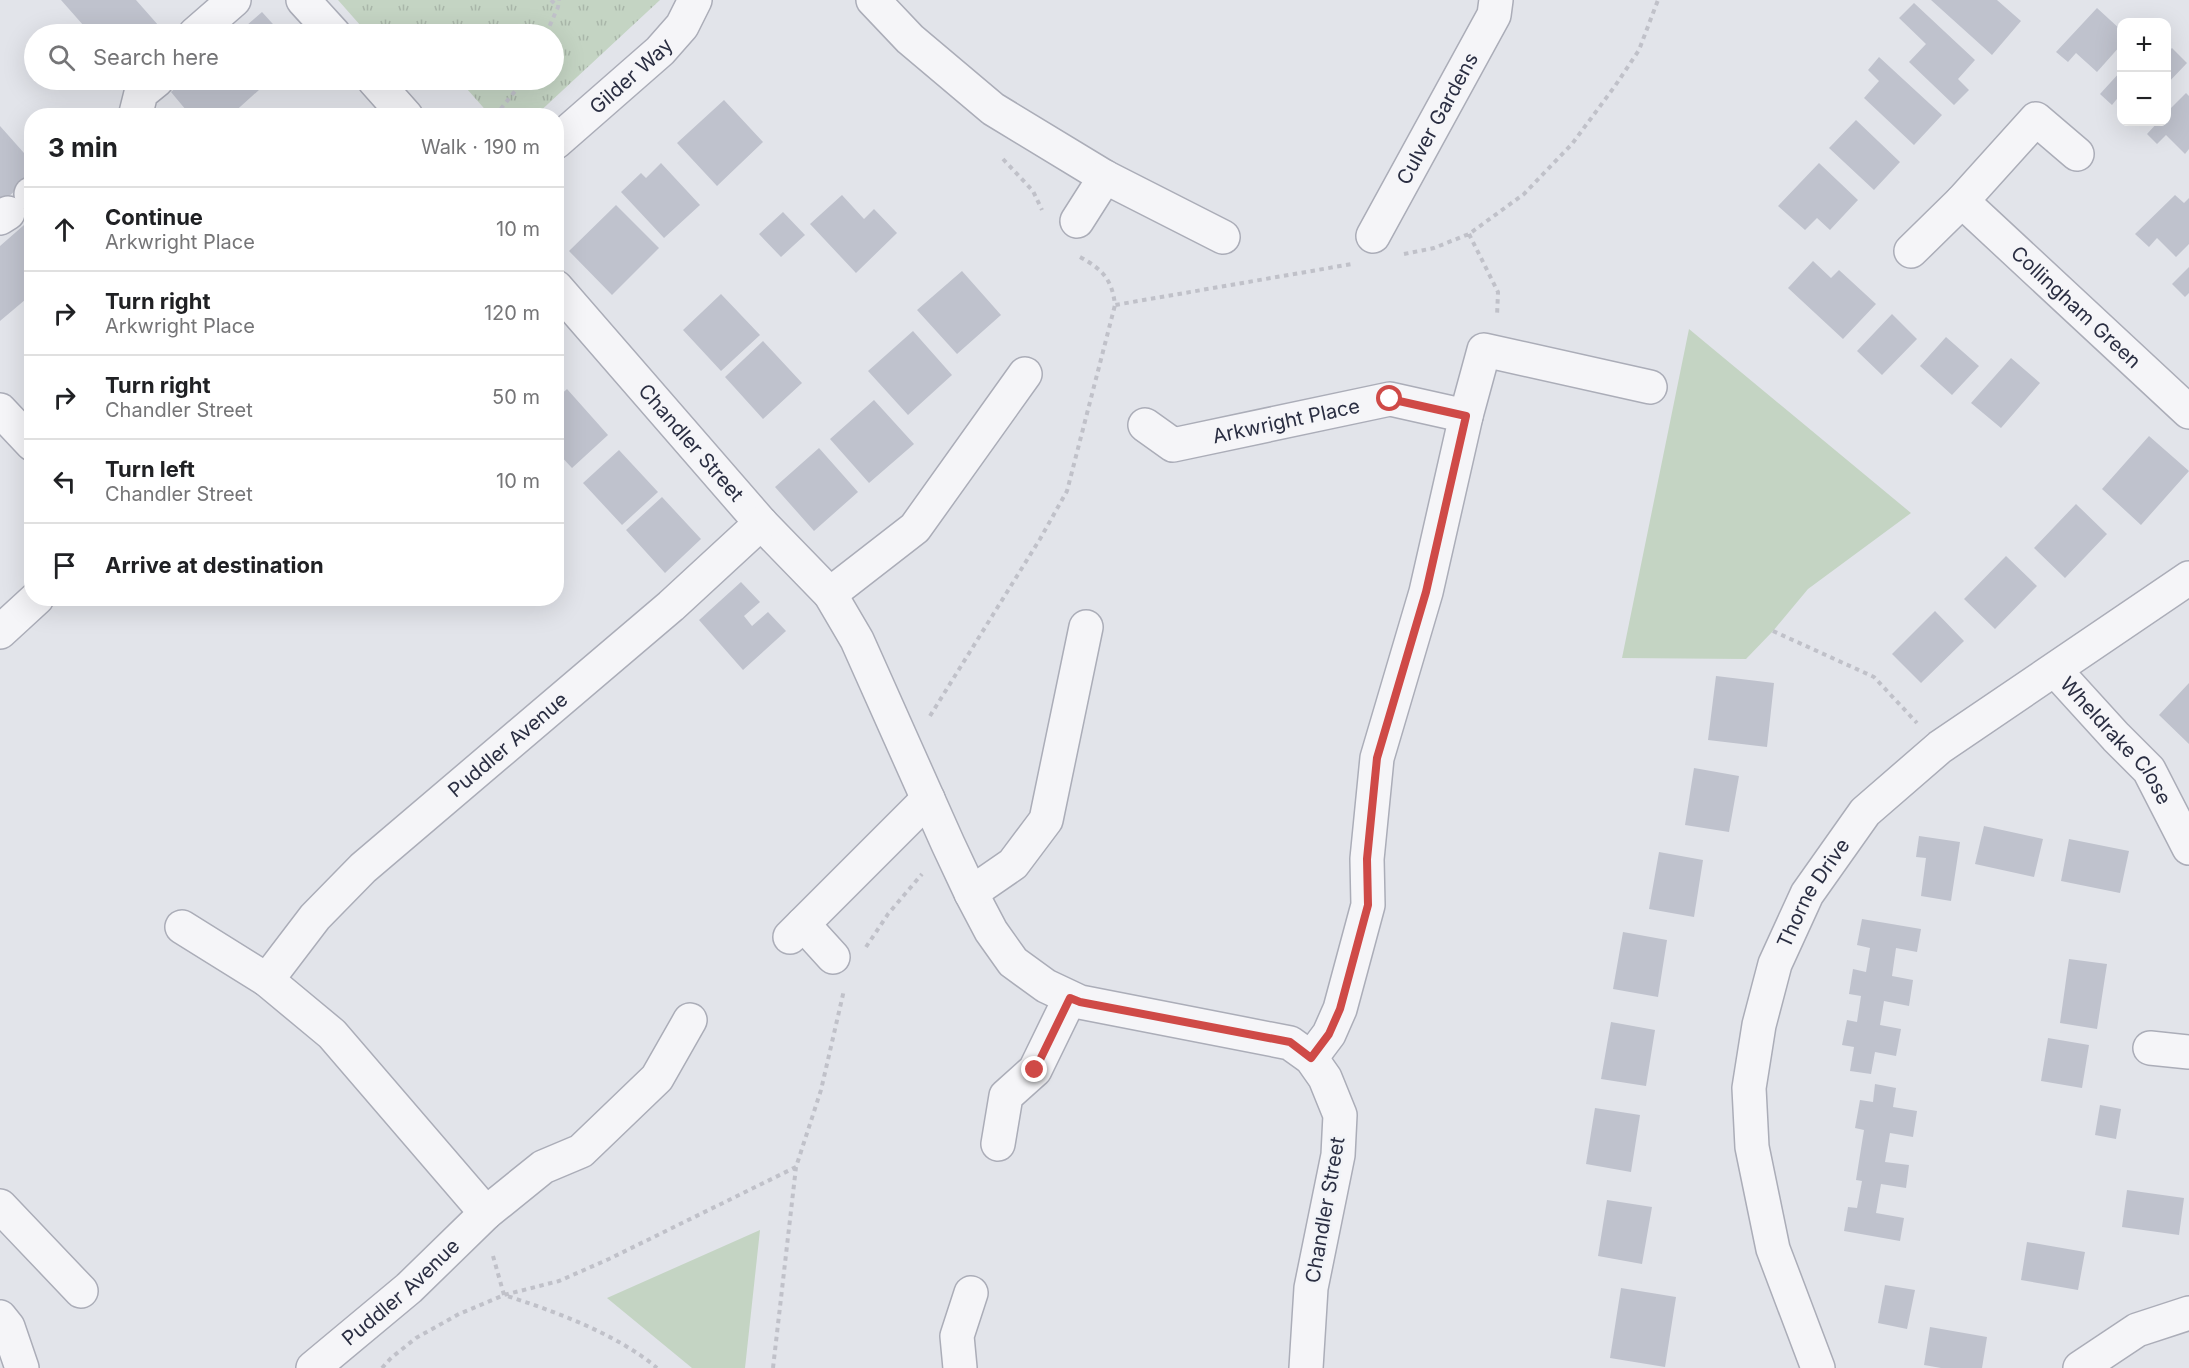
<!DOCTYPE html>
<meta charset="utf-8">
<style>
:root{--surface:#fff;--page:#f2f2f2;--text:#202124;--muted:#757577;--line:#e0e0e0}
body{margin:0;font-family:Inter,sans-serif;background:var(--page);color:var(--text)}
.controls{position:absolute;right:18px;top:18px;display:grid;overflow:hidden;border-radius:12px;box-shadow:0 6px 24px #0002}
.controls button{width:54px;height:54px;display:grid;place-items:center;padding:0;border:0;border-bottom:2px solid var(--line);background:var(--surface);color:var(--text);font:30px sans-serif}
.stop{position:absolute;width:18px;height:18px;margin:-14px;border:4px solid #cf4a47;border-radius:50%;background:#fff}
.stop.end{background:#cf4a47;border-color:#fff;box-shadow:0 2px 6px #0008}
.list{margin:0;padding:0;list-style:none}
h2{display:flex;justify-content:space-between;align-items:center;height:78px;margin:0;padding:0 24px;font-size:26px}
h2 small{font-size:20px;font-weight:400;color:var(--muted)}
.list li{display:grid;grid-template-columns:39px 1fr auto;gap:18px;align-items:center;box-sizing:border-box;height:84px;padding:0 24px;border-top:2px solid var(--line)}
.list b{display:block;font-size:22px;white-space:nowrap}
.list p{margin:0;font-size:20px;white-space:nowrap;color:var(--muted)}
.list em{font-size:20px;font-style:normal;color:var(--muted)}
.icon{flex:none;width:33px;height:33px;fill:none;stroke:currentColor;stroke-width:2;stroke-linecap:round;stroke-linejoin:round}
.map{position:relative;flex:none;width:2189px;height:1368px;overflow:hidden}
.search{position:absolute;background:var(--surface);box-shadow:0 6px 24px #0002;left:24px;top:24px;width:540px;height:66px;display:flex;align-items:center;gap:15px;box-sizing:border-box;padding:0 21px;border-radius:33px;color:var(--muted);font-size:22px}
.panel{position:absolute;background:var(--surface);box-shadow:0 6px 24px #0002;left:24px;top:108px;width:540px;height:498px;border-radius:24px}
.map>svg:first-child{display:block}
</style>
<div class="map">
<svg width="2189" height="1368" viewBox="0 0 2189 1368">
<defs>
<pattern id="grass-tufts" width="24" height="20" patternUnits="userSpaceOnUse" patternTransform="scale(1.5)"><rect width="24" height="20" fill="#c4d4c3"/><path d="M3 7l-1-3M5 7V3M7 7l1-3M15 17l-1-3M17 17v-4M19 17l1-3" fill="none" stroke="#a9b6a9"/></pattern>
</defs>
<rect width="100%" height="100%" fill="#e2e4ea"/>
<!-- grass -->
<path fill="url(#grass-tufts)" d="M338,0H660L535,116L490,115L459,80H554V34H368Z"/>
<!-- green -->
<path fill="#c4d4c3" d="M1689,329L1911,513L1808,589L1773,631L1746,659L1622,658Z
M760,1230L745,1368H692L607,1298Z"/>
<!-- building -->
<path fill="#bfc2cd" d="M61,0H136L166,34H91Z
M1931,0H1997L2021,21L1992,55Z
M1914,3L1975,60L1958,79L1969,90L1954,105L1909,62L1926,44L1899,18Z
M2097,8L2121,30V45L2097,72L2076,53L2068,62L2056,52Z
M262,12L282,34H236L239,32Z
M2172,48L2187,63L2166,85V54Z
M1879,57L1942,115L1914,145L1864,98L1879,81L1868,70Z
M2121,71V94L2112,105L2100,94Z
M185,80H270L230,116H191L171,92Z
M2186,93L2189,96V149L2185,154L2166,135L2157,144L2147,134L2158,122H2166V113Z
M724,100L763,142L717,186L677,143Z
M1856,120L1900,162L1874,190L1829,148Z
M0,126L32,162V176L0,204Z
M661,163L700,205L664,238L621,192L641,173L646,178Z
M1819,163L1858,200L1830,230L1817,218L1805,230L1778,206Z
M842,195L864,219L874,209L897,233L856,273L810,224Z
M2175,195L2184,203L2189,198V244L2176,257L2157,238L2149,247L2135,234Z
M616,205L659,248L612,295L569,251Z
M783,212L805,235L781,257L759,234Z
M32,218V294L0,321V246Z
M1813,261L1831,278L1839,270L1876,304L1843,339L1788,288Z
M2189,267V293L2185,297L2172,284Z
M962,271L1001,315L957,354L917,310Z
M721,294L760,335L721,371L683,330Z
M1892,314L1917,339L1882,375L1857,351Z
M913,331L952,375L908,415L868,371Z
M1946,337L1979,366L1952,395L1920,366Z
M763,341L802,383L763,419L725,377Z
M2011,358L2040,383L2001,428L1971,403Z
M567,389L608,435L572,468L556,451V399Z
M874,400L914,444L869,483L830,439Z
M2149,436L2189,471L2141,525L2102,489Z
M819,448L858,492L814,531L775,487Z
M619,450L658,492L622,525L583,483Z
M662,497L701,539L665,573L626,530Z
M2076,504L2107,534L2065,578L2034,548Z
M2006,556L2037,586L1995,629L1964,599Z
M741,582L760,602L744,616L752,626L768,612L786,631L743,670L699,620Z
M1935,611L1964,641L1921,683L1892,654Z
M1716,676L1774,683L1767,747L1708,740Z
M2189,683V744L2159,715Z
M1694,768L1739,776L1729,832L1685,825Z
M1984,826L2043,839L2034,877L1975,864Z
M1919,836L1960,842L1951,901L1921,896L1926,858L1916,857Z
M2069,839L2129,851L2120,893L2061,881Z
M1659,852L1703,860L1694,917L1649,909Z
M1862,919L1921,929L1917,952L1896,948L1892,976L1913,980L1909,1006L1884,1001L1880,1025L1901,1029L1896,1056L1875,1052L1871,1074L1850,1071L1854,1047L1842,1045L1847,1020L1857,1022L1861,996L1849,994L1853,969L1866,972L1870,948L1857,945Z
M1623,932L1667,940L1658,997L1613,989Z
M2069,959L2107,964L2097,1029L2060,1023Z
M1611,1022L1655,1030L1646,1086L1601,1079Z
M2048,1038L2089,1045L2082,1088L2041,1081Z
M1875,1084L1896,1088L1893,1107L1917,1111L1913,1137L1890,1133L1885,1162L1909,1165L1906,1188L1881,1184L1876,1213L1904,1218L1900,1241L1844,1231L1848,1207L1857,1208L1862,1181L1856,1180L1864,1130L1855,1128L1860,1100L1873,1102Z
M2100,1105L2121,1109L2116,1139L2095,1135Z
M1595,1108L1640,1115L1631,1172L1586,1164Z
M2127,1190L2184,1198L2179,1235L2122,1227Z
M1607,1200L1652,1207L1642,1264L1598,1256Z
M2027,1242L2085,1252L2078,1290L2021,1280Z
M1885,1285L1915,1290L1907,1329L1878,1323Z
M1621,1288L1676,1297L1665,1367L1610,1358Z
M1930,1327L1987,1337L1982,1368H1941L1924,1365Z"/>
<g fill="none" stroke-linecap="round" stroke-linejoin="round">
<!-- minor casing -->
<g stroke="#abadb8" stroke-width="36">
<g id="minor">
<path d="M303,0L334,34"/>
<path d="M873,0L910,39L993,109L1105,177L1223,237"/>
<path d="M195,34L234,0"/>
<path d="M374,80L406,116"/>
<path d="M138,116L136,113L141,93L157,80"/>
<path id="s1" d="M556,142L660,51L682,26L695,0"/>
<path id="s2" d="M2077,154L2036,119L1962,201L2189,412"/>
<path d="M31,194H32"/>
<path d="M0,218L8,213"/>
<path d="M1077,221L1105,177"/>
<path id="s3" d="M1373,236L1494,15L1496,0"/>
<path d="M1911,251L1962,201"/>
<path id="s4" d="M556,287L761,523L830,594L857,640L948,844L971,893L991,931L1013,962L1046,986L1080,1002L1290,1043L1311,1058L1325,1078L1340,1115L1338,1155L1311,1288L1306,1368"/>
<path d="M0,410L32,444"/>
<path id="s5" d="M1145,425L1173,445L1390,399L1466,416"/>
<path d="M830,594L915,528L1025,374"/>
<path d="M0,632L37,598"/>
<path id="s6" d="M2055,670L2116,737L2149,770L2189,848"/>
<path d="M971,893L1013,864L1046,820L1086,627"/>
<path d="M803,924L833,957"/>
<path d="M182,927L267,980L332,1034L486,1213"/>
<path d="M790,937L928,799"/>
<path id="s7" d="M267,980L315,917L363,868L671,606L761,523"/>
<path d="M2150,1048L2189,1052"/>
<path d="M1311,1058L1329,1034L1340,1009L1368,905L1367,859L1377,758L1426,592L1466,416L1484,350L1650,387"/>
<path d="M998,1144L1006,1096L1035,1070L1070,998"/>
<path d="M0,1206L81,1291"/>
<path d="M0,1317L8,1327L22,1368"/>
<path id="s8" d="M313,1368L409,1288L486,1213L543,1167L581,1151L657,1078L690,1020"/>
<path d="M960,1368L957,1336L971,1293"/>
<path id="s9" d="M1818,1368L1773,1249L1752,1147L1749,1088L1759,1025L1775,964L1807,894L1865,812L1940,747L2189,578"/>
<path d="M2080,1368L2137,1330L2189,1313"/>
</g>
</g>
<!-- path -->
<path stroke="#c0c1c9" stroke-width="4" stroke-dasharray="4.5 4.5" stroke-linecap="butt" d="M551,0L558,7
M546,34L558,7L559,0
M495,116L524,80
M1003,159L1033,191L1042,210
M1469,234L1498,292L1497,317
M1404,254L1434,248L1469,234L1524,194L1572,144L1615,86L1639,50L1658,0
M1080,257C1102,269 1112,279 1115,305L1352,264
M1773,631L1874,677L1917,723
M930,716L1040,539L1067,491L1115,305
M866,947L888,914L922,874
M493,1256L504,1295C554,1311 617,1334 657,1368
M382,1368L391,1358L416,1338L459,1314L504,1295L559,1281L609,1259L796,1167L821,1090L844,990
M773,1368L796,1167"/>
<!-- minor -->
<use href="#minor" stroke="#f5f5f8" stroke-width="33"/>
</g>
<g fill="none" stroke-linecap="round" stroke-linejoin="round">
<!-- route -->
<path stroke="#cf4a47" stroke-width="8" d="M1035,1070L1070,998L1080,1002L1290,1042L1311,1058L1329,1034L1340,1009L1368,905L1367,859L1377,758L1426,592L1466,416L1390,399"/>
</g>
<g text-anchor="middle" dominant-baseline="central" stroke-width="5" stroke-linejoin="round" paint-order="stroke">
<!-- street labels -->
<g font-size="20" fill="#2a2e42" stroke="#f1f3f7">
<text stroke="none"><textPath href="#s1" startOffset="100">Gilder Way</textPath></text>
<text stroke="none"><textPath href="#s3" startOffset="134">Culver Gardens</textPath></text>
<text stroke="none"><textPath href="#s2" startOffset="320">Collingham Green</textPath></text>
<text stroke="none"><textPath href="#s5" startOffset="150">Arkwright Place</textPath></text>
<text stroke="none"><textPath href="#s4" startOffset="206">Chandler Street</textPath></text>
<text stroke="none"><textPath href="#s6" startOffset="94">Wheldrake Close</textPath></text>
<text stroke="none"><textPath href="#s7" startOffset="338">Puddler Avenue</textPath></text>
<text stroke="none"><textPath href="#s9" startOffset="498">Thorne Drive</textPath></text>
<text transform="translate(1325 1210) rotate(-80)">Chandler Street</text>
<text stroke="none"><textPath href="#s8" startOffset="116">Puddler Avenue</textPath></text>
</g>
</g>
</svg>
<div class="controls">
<button>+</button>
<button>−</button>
</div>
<div class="stop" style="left:1390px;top:399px"></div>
<div class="stop end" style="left:1035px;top:1070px"></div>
<div class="search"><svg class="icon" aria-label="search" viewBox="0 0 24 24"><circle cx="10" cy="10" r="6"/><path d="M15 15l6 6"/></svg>Search here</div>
<section class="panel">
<h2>3 min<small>Walk · 190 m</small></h2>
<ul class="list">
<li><svg class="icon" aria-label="ahead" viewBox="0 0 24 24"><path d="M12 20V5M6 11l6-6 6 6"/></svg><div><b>Continue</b><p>Arkwright Place</p></div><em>10 m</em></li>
<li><svg class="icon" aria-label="right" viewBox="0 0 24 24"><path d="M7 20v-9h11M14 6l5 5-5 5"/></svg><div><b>Turn right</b><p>Arkwright Place</p></div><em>120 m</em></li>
<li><svg class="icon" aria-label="right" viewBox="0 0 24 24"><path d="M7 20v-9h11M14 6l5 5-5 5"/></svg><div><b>Turn right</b><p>Chandler Street</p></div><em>50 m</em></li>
<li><svg class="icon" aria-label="left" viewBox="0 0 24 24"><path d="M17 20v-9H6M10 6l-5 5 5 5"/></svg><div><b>Turn left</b><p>Chandler Street</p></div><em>10 m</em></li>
<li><svg class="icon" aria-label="arrive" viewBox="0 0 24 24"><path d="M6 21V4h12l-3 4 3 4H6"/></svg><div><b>Arrive at destination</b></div></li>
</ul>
</section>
</div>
